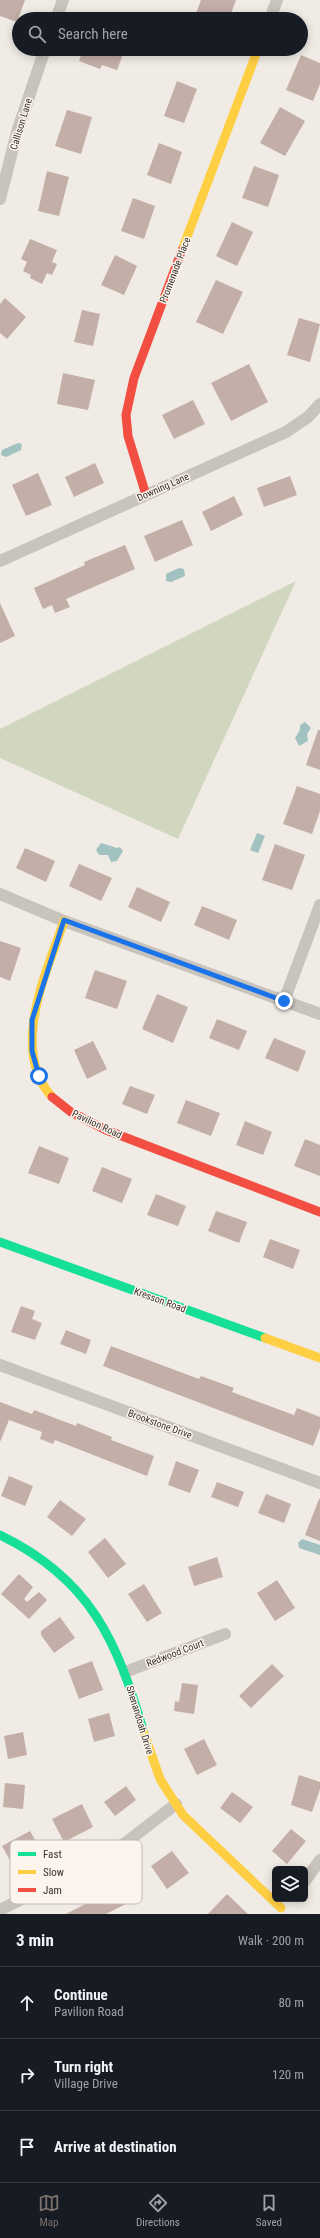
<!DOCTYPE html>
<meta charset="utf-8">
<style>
:root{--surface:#171b24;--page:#20242c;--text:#f1f3f6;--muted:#9ea1a6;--line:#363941;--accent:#7a716c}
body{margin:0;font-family:"Roboto Condensed",sans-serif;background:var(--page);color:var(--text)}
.controls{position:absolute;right:12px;bottom:12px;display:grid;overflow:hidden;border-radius:6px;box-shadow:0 2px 10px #0003}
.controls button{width:36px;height:36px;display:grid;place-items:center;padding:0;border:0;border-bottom:1px solid var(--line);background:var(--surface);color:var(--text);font:20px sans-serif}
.stop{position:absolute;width:12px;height:12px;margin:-9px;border:3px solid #1a73e8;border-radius:50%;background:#fff}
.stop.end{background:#1a73e8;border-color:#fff;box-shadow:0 1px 4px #0008}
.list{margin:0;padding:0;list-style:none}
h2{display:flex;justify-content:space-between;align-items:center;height:52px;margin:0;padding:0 16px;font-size:17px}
h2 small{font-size:13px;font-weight:400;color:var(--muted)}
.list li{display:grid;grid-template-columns:26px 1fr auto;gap:12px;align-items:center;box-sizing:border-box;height:72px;padding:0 16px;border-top:1px solid var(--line)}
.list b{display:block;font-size:15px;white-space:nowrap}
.list p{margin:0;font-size:13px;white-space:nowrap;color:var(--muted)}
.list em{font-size:13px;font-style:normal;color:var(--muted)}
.icon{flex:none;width:22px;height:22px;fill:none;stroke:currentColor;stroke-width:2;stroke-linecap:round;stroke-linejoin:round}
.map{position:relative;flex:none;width:320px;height:1914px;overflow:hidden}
.search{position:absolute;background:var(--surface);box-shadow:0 2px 10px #0003;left:12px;right:12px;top:12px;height:44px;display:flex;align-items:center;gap:10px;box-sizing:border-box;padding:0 14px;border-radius:22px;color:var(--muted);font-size:15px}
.sheet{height:268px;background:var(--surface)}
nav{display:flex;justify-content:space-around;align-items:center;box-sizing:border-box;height:56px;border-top:1px solid var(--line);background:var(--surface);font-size:11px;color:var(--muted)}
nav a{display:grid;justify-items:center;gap:2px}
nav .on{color:var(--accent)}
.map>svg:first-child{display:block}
</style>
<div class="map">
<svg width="320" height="1914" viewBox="0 0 320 1914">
<rect width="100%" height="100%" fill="#f0ebe5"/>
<!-- green -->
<path fill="#d1d6bf" d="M296,581L178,839L0,758V729Z"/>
<!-- water -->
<path fill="#a1c2c1" d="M18,443L22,444L21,450L6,457L1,455L2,450Z
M179,568L184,569L185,576L171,582L166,581V574Z
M305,722L311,728L307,734L308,741L299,746L295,738L300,730V725Z
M257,833L265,836L258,853L250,850Z
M101,843L117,848L120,847L123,851L117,861L111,862L108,855H99L96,850Z
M302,1539L320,1545V1555L299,1548L298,1543Z"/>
<!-- building -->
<path fill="#c3afa7" d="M0,0H25L17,22L0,16Z
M201,0H236L229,19H194Z
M83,49H125L117,70L102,65L100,69L79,61Z
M301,55L320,63V84L313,101L286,90Z
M177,81L197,89L184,123L164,116Z
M280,107L305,121L285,156L260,143Z
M67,110L92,117L81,154L55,146Z
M159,143L182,152L171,184L147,175Z
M254,166L279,175L268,207L242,198Z
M47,171L69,177L59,216L38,211Z
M133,198L155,206L144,239L121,231Z
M232,222L253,232L237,266L216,256Z
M30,239L57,250L52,262L57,264L52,275L47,273L42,284L30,278L31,275L23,271L27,262L21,259Z
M115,255L137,266L124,295L101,285Z
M216,280L243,292L223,334L196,322Z
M5,298L26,317L7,339L0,333V304Z
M82,310L100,314L93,346L74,342Z
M299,318L320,324L310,362L287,355Z
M249,364L268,402L231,421L211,383Z
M63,373L95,380L88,410L57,404Z
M193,400L205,424L174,439L162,415Z
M95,463L104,483L74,497L65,477Z
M38,473L52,505L26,516L12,485Z
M290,476L297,495L264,507L257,488Z
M234,496L243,515L211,531L202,512Z
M182,520L193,545L155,562L144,536Z
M125,545L135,569L66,599L70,607L55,613L52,605L43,609L34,588L85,565L84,562Z
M0,603L15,636L0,643Z
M318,730H320V770L306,765Z
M297,786L320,794V811L312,834L283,824Z
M275,844L305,855L292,890L262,880Z
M25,848L55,861L46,882L16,868Z
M79,864L112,878L101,901L69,886Z
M137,887L170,902L161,922L128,907Z
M202,906L237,920L229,940L194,925Z
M0,941L21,948L10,981L0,977Z
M95,970L127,981L117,1009L85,998Z
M157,994L188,1007L173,1043L142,1029Z
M217,1019L247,1031L239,1050L209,1038Z
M274,1038L306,1051L298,1072L265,1058Z
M93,1041L107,1069L87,1079L74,1050Z
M130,1086L155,1095L147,1114L122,1104Z
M186,1100L220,1113L211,1136L177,1123Z
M245,1121L272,1132L263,1155L236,1145Z
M305,1139L320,1145V1176L294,1166Z
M39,1146L69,1158L59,1184L28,1173Z
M102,1167L132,1179L122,1203L92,1191Z
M156,1194L186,1206L178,1226L147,1215Z
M216,1211L247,1222L239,1243L208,1231Z
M270,1239L300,1250L293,1269L263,1257Z
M21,1306L35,1311L32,1319L42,1323L35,1340L11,1332Z
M66,1330L91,1340L86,1354L60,1344Z
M111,1346L199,1379L201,1376L234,1388L232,1392L294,1415L297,1408L320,1417V1428L313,1446L103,1366Z
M0,1402L32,1414L34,1410L76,1426L77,1423L112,1437L111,1440L154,1456L147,1476L55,1440L53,1444L40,1439L42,1432L9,1420L0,1442Z
M176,1461L199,1470L190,1493L168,1485Z
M9,1476L33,1486L25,1506L1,1496Z
M217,1482L244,1492L238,1507L211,1497Z
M266,1494L291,1504L284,1523L258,1513Z
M319,1499H320V1541L305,1535Z
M60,1500L86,1519L72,1536L47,1517Z
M105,1538L126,1564L108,1578L88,1552Z
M217,1557L223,1577L194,1586L188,1567Z
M19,1574L33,1587L24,1599L27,1602L39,1592L47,1600L29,1619L1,1594Z
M277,1580L295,1608L275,1621L257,1593Z
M144,1584L162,1613L147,1622L128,1594Z
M60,1617L75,1638L54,1653L41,1635V1631Z
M92,1661L103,1690L79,1699L68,1670Z
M272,1664L284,1676L251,1708L239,1696Z
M182,1683L198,1685L194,1714L174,1711L175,1701L179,1702Z
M109,1713L115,1736L94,1742L88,1719Z
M23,1732L27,1755L8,1759L4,1736Z
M204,1739L217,1765L197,1775L184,1749Z
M299,1775L320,1782V1789L312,1812L291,1805Z
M5,1783L25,1785L23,1809L3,1807Z
M126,1786L136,1800L115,1816L104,1802Z
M232,1792L253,1807L240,1823L220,1808Z
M82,1804L93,1827L64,1842L52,1819Z
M291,1829L306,1841L287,1864L272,1851Z
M30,1831L43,1854L15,1869L2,1846Z
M172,1851L189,1873L167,1889L151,1866Z
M126,1883L134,1900L106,1914H66Z
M227,1894L248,1914H208Z"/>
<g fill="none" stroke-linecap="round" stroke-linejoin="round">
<!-- street -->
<path stroke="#c9c3be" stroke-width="12" d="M56,19L63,0
M270,19L277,0
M0,199L17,132L45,49
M0,561L286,432L308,417L320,404
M0,894L64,921L320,1014
M284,1001L320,905
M0,1365L320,1483
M125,1672L225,1634
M305,1881L320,1860
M0,1910L111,1854L176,1804"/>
<!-- fast -->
<path stroke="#16e098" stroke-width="9" d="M0,1242L265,1338
M0,1535C91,1579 117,1641 144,1733"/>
<!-- slow -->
<path stroke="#ffcf43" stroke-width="9" d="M182,250L258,49
M52,1097C9,1049 47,972 64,921
M265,1338L320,1358
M144,1733L160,1779L183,1815L281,1908"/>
<!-- jam -->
<path stroke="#f24e42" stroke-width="9" d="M146,495L128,436L126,415L134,378L182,250
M52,1097L71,1112L106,1130L320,1212"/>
</g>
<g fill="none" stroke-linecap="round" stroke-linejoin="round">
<!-- route -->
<path stroke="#1a73e8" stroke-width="5" d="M39,1076L32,1051V1020L64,920L284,1001"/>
</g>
<g text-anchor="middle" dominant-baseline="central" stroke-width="3" stroke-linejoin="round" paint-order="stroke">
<!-- street labels -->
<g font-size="10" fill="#3b302b" stroke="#fbf5ee">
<text transform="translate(21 124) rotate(-73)">Callison Lane</text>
<text transform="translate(175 270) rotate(-69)">Promenade Place</text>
<text transform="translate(163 487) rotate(-24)">Downing Lane</text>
<text transform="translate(97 1124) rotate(25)">Pavilion Road</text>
<text transform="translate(160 1300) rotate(20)">Kresson Road</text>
<text transform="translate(160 1424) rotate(20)">Brookstone Drive</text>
<text transform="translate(175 1653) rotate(-21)">Redwood Court</text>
<text transform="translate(140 1720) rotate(73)">Shenandoah Drive</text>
</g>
</g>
<!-- legend -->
<rect x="10" y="1840" width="132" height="64" rx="6" fill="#fbf5ee" stroke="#c1bab4" stroke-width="1"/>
<rect x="18" y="1852" width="18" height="4" fill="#16e098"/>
<rect x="18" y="1870" width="18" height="4" fill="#ffcf43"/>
<rect x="18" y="1888" width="18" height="4" fill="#f24e42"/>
<g font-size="11" fill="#3b302b">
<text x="43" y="1858">Fast</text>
<text x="43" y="1876">Slow</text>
<text x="43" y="1894">Jam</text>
</g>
</svg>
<div class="controls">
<button><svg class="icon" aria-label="layers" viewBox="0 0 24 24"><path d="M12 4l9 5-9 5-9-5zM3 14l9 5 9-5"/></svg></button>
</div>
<div class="stop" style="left:39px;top:1076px"></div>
<div class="stop end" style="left:284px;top:1001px"></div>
<div class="search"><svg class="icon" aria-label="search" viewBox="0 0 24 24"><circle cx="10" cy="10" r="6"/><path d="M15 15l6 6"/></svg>Search here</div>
</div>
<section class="sheet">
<h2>3 min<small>Walk · 200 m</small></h2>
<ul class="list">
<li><svg class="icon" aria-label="ahead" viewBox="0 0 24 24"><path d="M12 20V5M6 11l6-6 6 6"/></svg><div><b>Continue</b><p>Pavilion Road</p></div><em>80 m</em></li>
<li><svg class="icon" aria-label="right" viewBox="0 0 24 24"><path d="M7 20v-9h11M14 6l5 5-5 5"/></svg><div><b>Turn right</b><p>Village Drive</p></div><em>120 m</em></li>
<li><svg class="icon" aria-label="arrive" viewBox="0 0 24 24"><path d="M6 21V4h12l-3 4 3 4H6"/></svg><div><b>Arrive at destination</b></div></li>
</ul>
</section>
<nav>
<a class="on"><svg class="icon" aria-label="map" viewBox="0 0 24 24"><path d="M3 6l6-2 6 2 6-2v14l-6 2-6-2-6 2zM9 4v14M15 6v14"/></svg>Map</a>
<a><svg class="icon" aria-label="directions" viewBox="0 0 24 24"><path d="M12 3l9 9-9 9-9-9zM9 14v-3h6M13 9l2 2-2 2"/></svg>Directions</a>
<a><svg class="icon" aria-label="saved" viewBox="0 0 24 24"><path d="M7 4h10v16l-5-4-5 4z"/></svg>Saved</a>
</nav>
